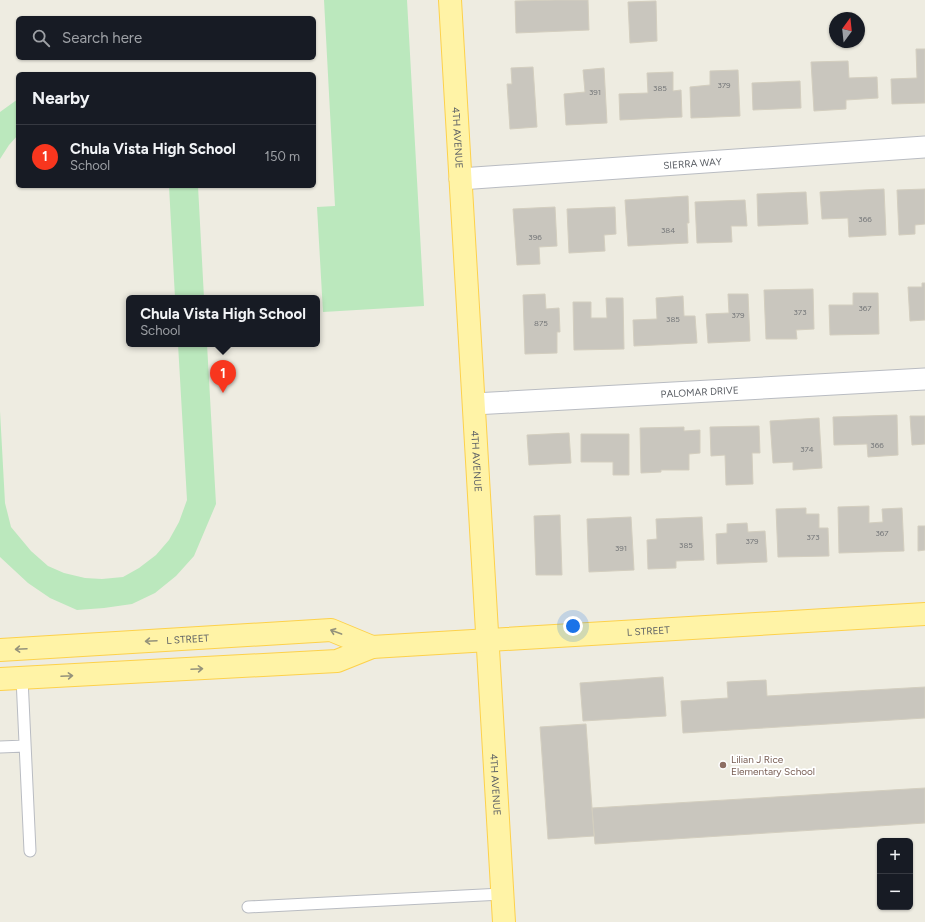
<!DOCTYPE html>
<meta charset="utf-8">
<style>
:root{--surface:#171b24;--page:#20242c;--text:#f1f3f6;--muted:#9ea1a6;--line:#363941;--accent:#f8361e}
body{margin:0;font-family:Figtree,sans-serif;background:var(--page);color:var(--text)}
.controls{position:absolute;right:12px;bottom:12px;display:grid;overflow:hidden;border-radius:6px;box-shadow:0 1px 3px #0004}
.controls button{width:36px;height:36px;display:grid;place-items:center;padding:0;border:0;border-bottom:1px solid var(--line);background:var(--surface);color:var(--text);font:20px sans-serif}
.compass{position:absolute;left:829px;top:12px;width:36px;height:36px;border-radius:50%;background:var(--surface);box-shadow:0 1px 3px #0004;rotate:15deg}
.you{position:absolute;left:573px;top:626px;width:14px;height:14px;margin:-10px;border:3px solid #fff;border-radius:50%;background:#1a73e8;box-shadow:0 0 0 6px #1a73e833}
.badge{display:grid;place-items:center;width:26px;height:26px;border-radius:50%;background:var(--accent);color:#fff;font-size:13px;font-weight:700}
.pin{position:absolute;translate:-50% -33px;filter:drop-shadow(0 1px 2px #0008)}
.pin::after{content:'';position:absolute;top:21px;width:14px;height:12px;background:inherit;clip-path:polygon(0 0,100% 0,50% 100%)}
.popup{position:absolute;left:126px;top:295px;width:194px;height:52px;box-sizing:border-box;display:grid;place-content:center;border-radius:6px;background:var(--surface);filter:drop-shadow(0 1px 3px #0005);font-size:13px;white-space:nowrap;color:var(--muted)}
.popup b{font-size:15px;color:var(--text)}
.popup::after{content:'';position:absolute;left:50%;top:100%;margin-left:-8px;border:8px solid transparent;border-top-color:var(--surface)}
.list{margin:0;padding:0;list-style:none}
h2{display:flex;justify-content:space-between;align-items:center;height:52px;margin:0;padding:0 16px;font-size:17px}
h2 small{font-size:13px;font-weight:400;color:var(--muted)}
.list li{display:grid;grid-template-columns:26px 1fr auto;gap:12px;align-items:center;box-sizing:border-box;height:64px;padding:0 16px;border-top:1px solid var(--line)}
.list b{display:block;font-size:15px;white-space:nowrap}
.list p{margin:0;font-size:13px;white-space:nowrap;color:var(--muted)}
.list em{font-size:13px;font-style:normal;color:var(--muted)}
.icon{flex:none;width:22px;height:22px;fill:none;stroke:currentColor;stroke-width:2;stroke-linecap:round;stroke-linejoin:round}
.map{position:relative;flex:none;width:925px;height:922px;overflow:hidden}
.search{position:absolute;background:var(--surface);box-shadow:0 1px 3px #0004;left:16px;top:16px;width:300px;height:44px;display:flex;align-items:center;gap:10px;box-sizing:border-box;padding:0 14px;border-radius:6px;color:var(--muted);font-size:15px}
.panel{position:absolute;background:var(--surface);box-shadow:0 1px 3px #0004;left:16px;top:72px;width:300px;height:116px;border-radius:6px}
.map>svg:first-child{display:block}
</style>
<div class="map">
<svg width="925" height="922" viewBox="0 0 925 922">
<rect width="100%" height="100%" fill="#eeece1"/>
<!-- green -->
<path fill="#bbe8bd" d="M324,0H407L424,306L323,312L317,207L335,206Z
M18,99V135L9,145L0,159V112Z
M169,186H198L204,298H175Z
M178,344H207L216,504L194,556L176,576L155,593L132,604L104,608L77,610L50,598L28,583L0,557V411L5,503L11,527L31,551L48,566L64,573L85,578L102,579L123,577L139,568L156,555L169,540L179,522L187,500Z"/>
<!-- building -->
<path fill="#c9c6be" stroke="#d3cebf" d="M556,0H588L589,30L516,33L515,1Z
M656,1L657,41L630,43L628,2Z
M916,49H925V103L892,104L891,79L917,78Z
M848,61L849,78L877,77L878,98L846,100V109L814,111L811,62Z
M533,67L537,127L510,129L507,84H512L511,68Z
M604,68L607,123L566,125L564,94L585,92L583,70Z
M738,70L740,116L691,118L690,87L710,85V71Z
M673,72V91L681,90L682,117L620,120L619,94L648,93L647,73Z
M800,81L801,108L753,110L752,83Z
M884,189L886,235L849,237L848,218L822,219L820,192Z
M925,189V224L915,225V234L899,235L897,190Z
M806,192L808,224L758,226L757,194Z
M688,196L689,223H687L688,243L628,246L625,200Z
M745,200L747,226H731L732,242L697,243L695,202Z
M555,207L557,246L539,247L540,264L517,265L513,209Z
M615,207L616,234L604,235L605,251L569,253L567,209Z
M922,283H925V320L910,321L908,287H922Z
M813,289L814,329L796,330L797,339H766L764,290Z
M853,293H878L879,334L830,335L829,305H853Z
M545,294L546,309L559,308L560,332H557V353L525,354L523,295Z
M728,294H748L750,341L708,343L706,314L729,313Z
M683,296L684,316H695L697,343L634,346L633,320L657,319L656,298Z
M606,298H623L624,349L574,350L573,302H591V318H607Z
M897,415L898,455L868,457L867,444L834,445L833,417Z
M910,416H925V444L912,445Z
M819,418L822,468L793,470V462L773,463L770,421Z
M759,426L760,453H752L753,484L726,485L725,455L711,456L710,427Z
M684,427V431L700,430V453L689,454V470H661V472L641,473L640,428Z
M569,433L571,463L529,465L527,435Z
M581,434H629V475H613V462H581Z
M869,506V523L883,522L882,509L902,508L904,551L839,553L838,507Z
M806,508V514H819V528H828L829,556L778,557L776,509Z
M560,515L562,575H536L534,516Z
M631,517L634,570L589,572L587,519Z
M702,517L704,560L676,561V568L648,569L647,540L657,539L656,519Z
M747,523L748,532L765,531L767,562L717,564L716,534L727,533V524Z
M918,526H925V550L918,551Z
M663,677L666,716L583,721L580,683Z
M766,680L767,696L925,687V718L683,733L681,701L728,698L727,682Z
M586,724L594,836L548,839L540,727Z
M925,788V823L595,844L592,808Z"/>
<g fill="none" stroke-linecap="round" stroke-linejoin="round">
<!-- service casing -->
<g stroke="#b9bcc2" stroke-width="13">
<path id="service" d="M22,678L30,851
M0,747L25,746
M248,907L502,894"/>
</g>
<!-- minor casing -->
<g stroke="#b9bcc2" stroke-width="23">
<g id="minor">
<path id="s1" d="M460,179L925,147"/>
<path id="s2" d="M474,404L925,379"/>
</g>
</g>
<!-- primary casing -->
<g stroke="#fdd14b" stroke-width="24">
<g id="primary">
<path id="s3" d="M450,0L504,922"/>
<path id="s4" d="M0,650L331,630L372,647"/>
<path id="s5" d="M0,679L337,661L372,647L925,614"/>
</g>
</g>
<!-- service -->
<use href="#service" stroke="#fff" stroke-width="11"/>
<!-- minor -->
<use href="#minor" stroke="#fff" stroke-width="21"/>
<!-- primary -->
<use href="#primary" stroke="#fff3a6" stroke-width="22"/>
</g>
<!-- one-way arrows -->
<defs><path id="oneway-shaft" d="M-6 0H5M1.5-3L5.5 0L1.5 3" fill="none" stroke-width="1.6" stroke-linecap="round" stroke-linejoin="round"/></defs>
<g stroke="#94927b">
<use href="#oneway-shaft" transform="translate(336 632) rotate(-160)"/>
<use href="#oneway-shaft" transform="translate(151 641) rotate(177)"/>
<use href="#oneway-shaft" transform="translate(21 649) rotate(177)"/>
<use href="#oneway-shaft" transform="translate(197 669) rotate(-3)"/>
<use href="#oneway-shaft" transform="translate(67 676) rotate(-3)"/>
</g>
<!-- markers -->
<circle fill="#8d6e63" stroke="#fff" stroke-width="1.5" cx="723" cy="765" r="4"/>
<g text-anchor="middle" dominant-baseline="central" stroke-width="3.5" stroke-linejoin="round" paint-order="stroke">
<!-- number labels -->
<g font-size="8" fill="#76787a">
<text x="724" y="85">379</text>
<text x="660" y="88">385</text>
<text x="595" y="92">391</text>
<text x="865" y="219">366</text>
<text x="668" y="230">384</text>
<text x="535" y="237">396</text>
<text x="865" y="308">367</text>
<text x="800" y="312">373</text>
<text x="738" y="315">379</text>
<text x="673" y="319">385</text>
<text x="541" y="323">875</text>
<text x="877" y="445">366</text>
<text x="807" y="449">374</text>
<text x="882" y="533">367</text>
<text x="813" y="537">373</text>
<text x="752" y="541">379</text>
<text x="686" y="545">385</text>
<text x="621" y="548">391</text>
</g>
<!-- street labels -->
<g font-size="10" fill="#5a5e64" stroke="#fff">
<text stroke="none"><textPath href="#s3" startOffset="138">4TH AVENUE</textPath></text>
<text stroke="none"><textPath href="#s1" startOffset="233">SIERRA WAY</textPath></text>
<text stroke="none"><textPath href="#s2" startOffset="226">PALOMAR DRIVE</textPath></text>
<text stroke="none"><textPath href="#s3" startOffset="462">4TH AVENUE</textPath></text>
<text stroke="none"><textPath href="#s5" startOffset="652">L STREET</textPath></text>
<text stroke="none"><textPath href="#s4" startOffset="188">L STREET</textPath></text>
<text stroke="none"><textPath href="#s3" startOffset="786">4TH AVENUE</textPath></text>
</g>
<!-- education labels -->
<g font-size="10" fill="#785e54" stroke="#fff" text-anchor="start">
<text x="731" y="759">Lilian J Rice<tspan x="731" dy="12">Elementary School</tspan></text>
</g>
</g>
</svg>
<div class="controls">
<button>+</button>
<button>−</button>
</div>
<svg class="compass" viewBox="-18 -18 36 36"><path d="M0-13l5 13h-10z" fill="#e53935"/><path d="M0 13l5-13h-10z" fill="#9ea1a6"/></svg>
<div class="you"></div>
<div class="pin badge" style="left:223px;top:393px">1</div>
<div class="popup"><b>Chula Vista High School</b>School</div>
<div class="search"><svg class="icon" aria-label="search" viewBox="0 0 24 24"><circle cx="10" cy="10" r="6"/><path d="M15 15l6 6"/></svg>Search here</div>
<section class="panel">
<h2>Nearby<small></small></h2>
<ul class="list">
<li><span class="badge">1</span><div><b>Chula Vista High School</b><p>School</p></div><em>150 m</em></li>
</ul>
</section>
</div>
